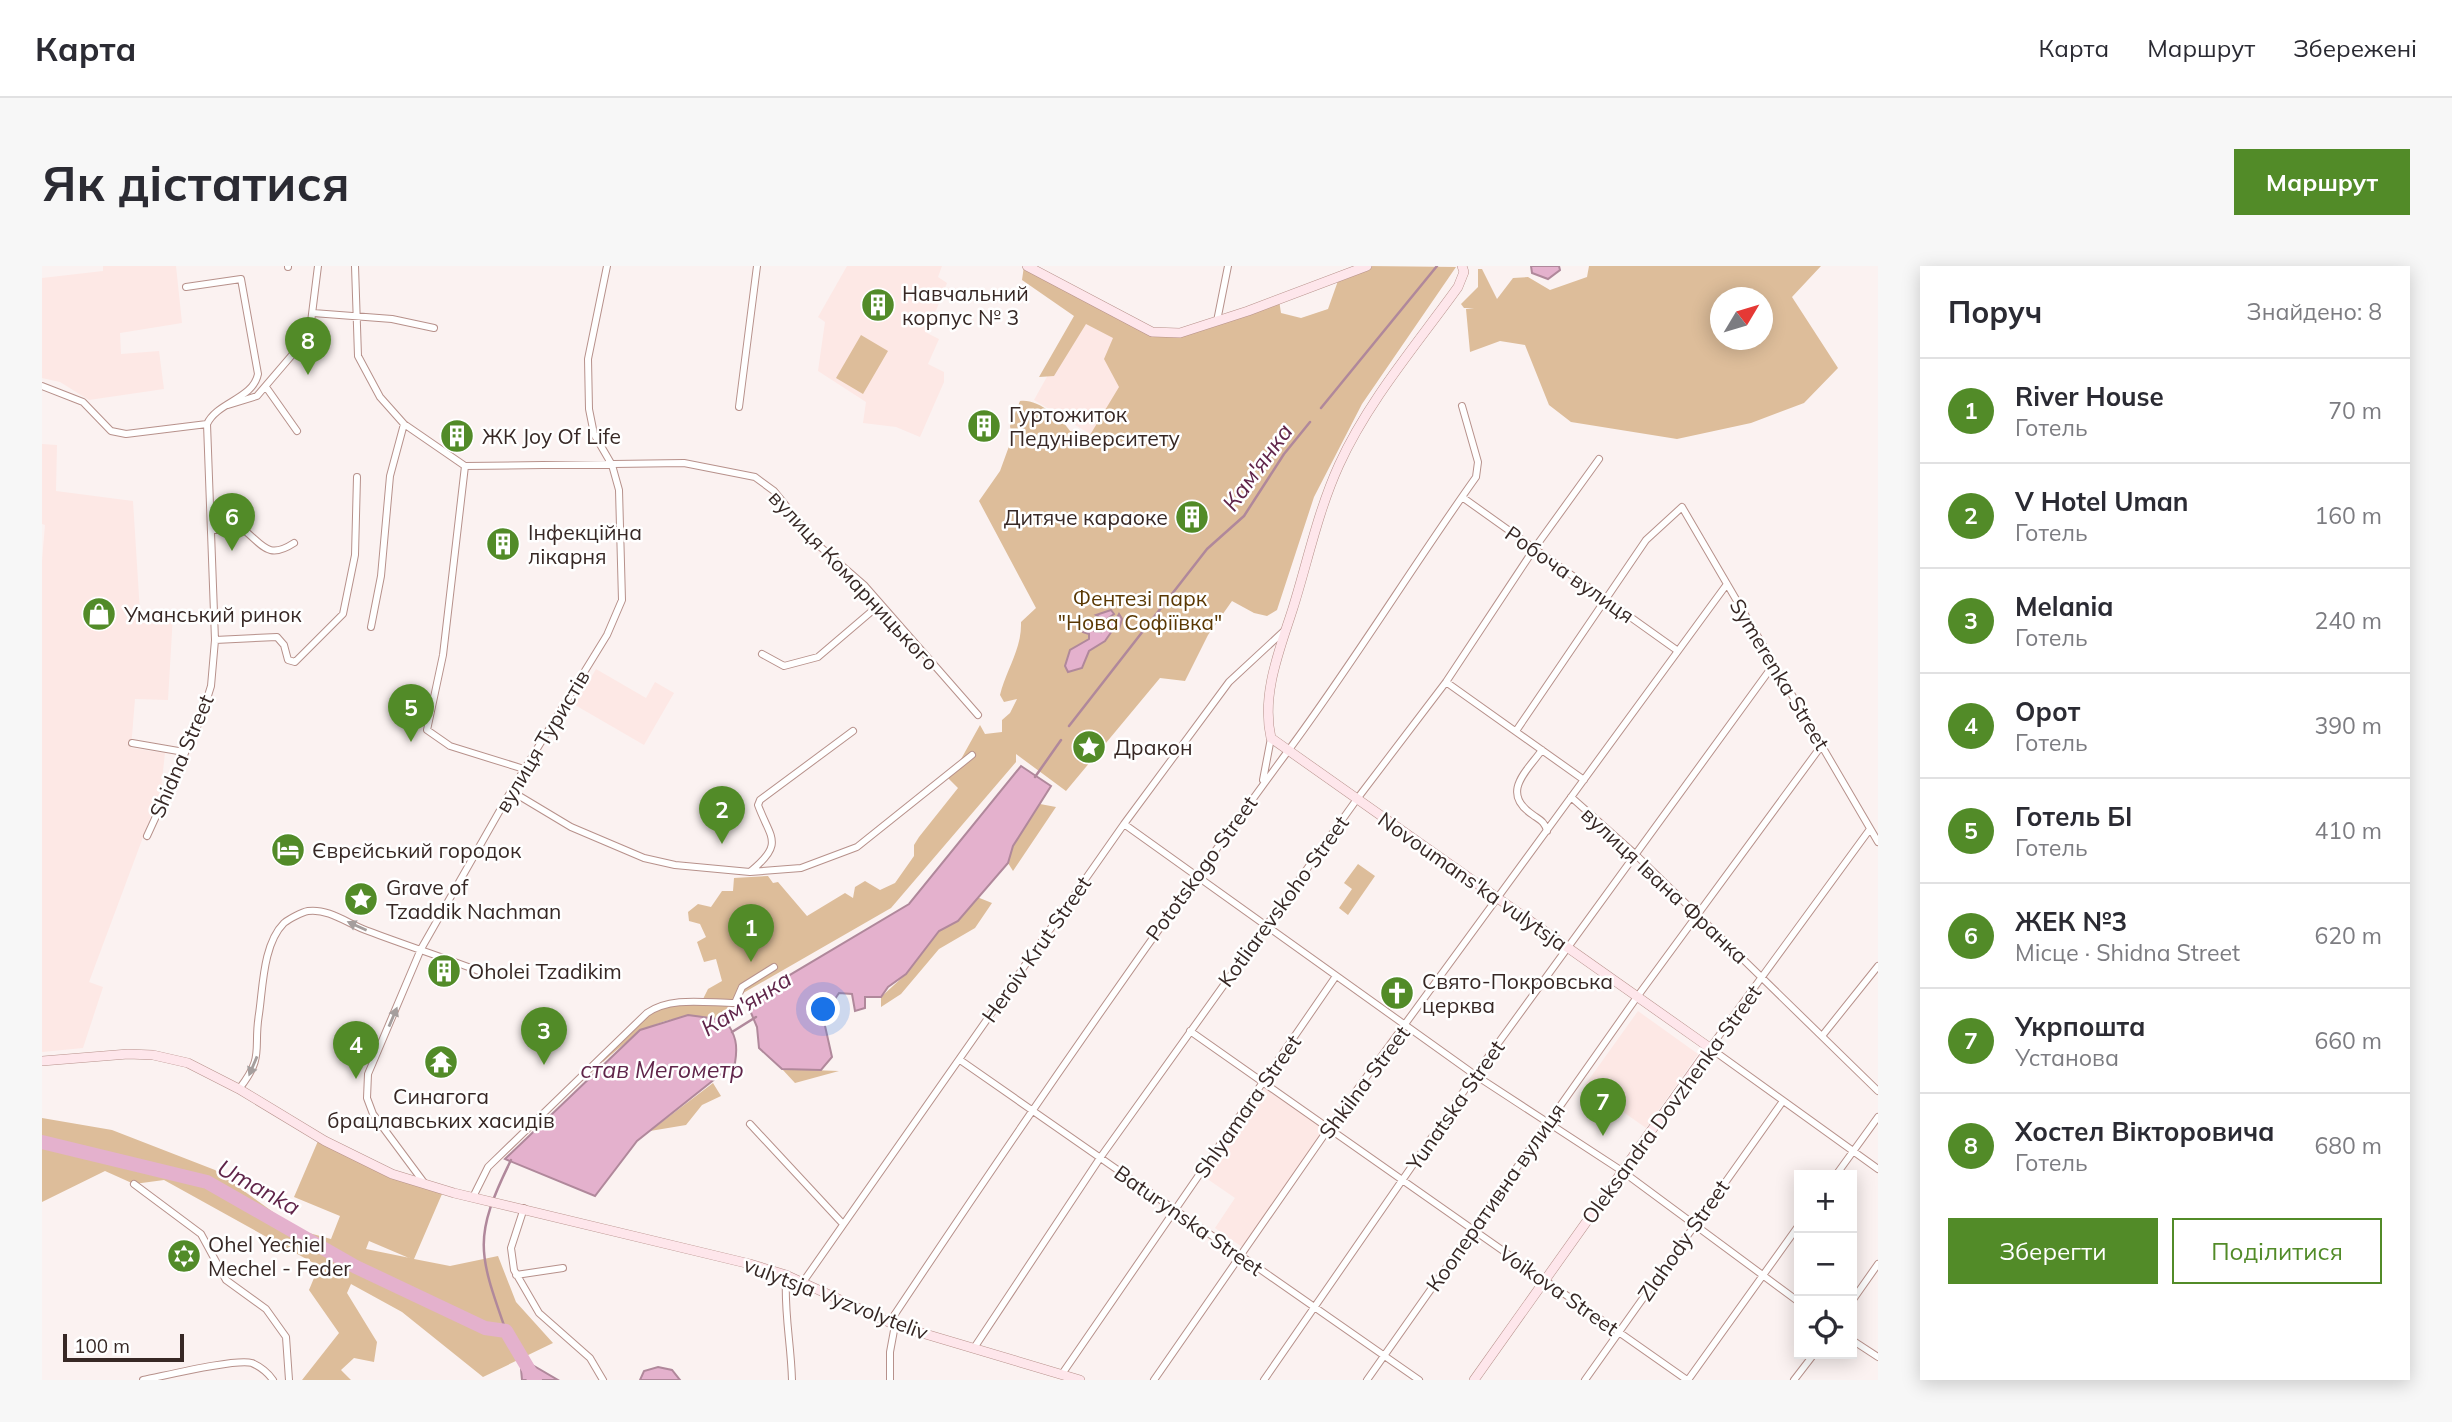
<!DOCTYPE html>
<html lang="uk">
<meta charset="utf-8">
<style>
:root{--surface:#fff;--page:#f7f7f7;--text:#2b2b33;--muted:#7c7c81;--line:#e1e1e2;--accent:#528b28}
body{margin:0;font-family:Mulish,sans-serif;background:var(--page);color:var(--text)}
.controls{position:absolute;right:21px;bottom:21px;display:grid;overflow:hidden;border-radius:0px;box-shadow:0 4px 18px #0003}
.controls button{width:63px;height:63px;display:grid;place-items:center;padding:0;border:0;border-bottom:2px solid var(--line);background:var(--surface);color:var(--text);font:35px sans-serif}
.compass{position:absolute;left:1668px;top:21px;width:63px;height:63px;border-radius:50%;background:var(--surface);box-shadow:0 4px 18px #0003;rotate:52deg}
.scale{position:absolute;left:21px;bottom:18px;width:121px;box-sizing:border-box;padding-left:7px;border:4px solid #372825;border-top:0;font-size:19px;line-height:24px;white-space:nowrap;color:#372825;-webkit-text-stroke:5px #fff;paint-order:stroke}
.you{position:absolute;left:782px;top:744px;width:24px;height:24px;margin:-18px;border:5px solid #fff;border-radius:50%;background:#1a73e8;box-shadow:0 0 0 10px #1a73e833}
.badge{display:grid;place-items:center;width:46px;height:46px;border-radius:50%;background:var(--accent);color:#fff;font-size:23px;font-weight:700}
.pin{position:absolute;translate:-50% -58px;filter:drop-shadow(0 2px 4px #0008)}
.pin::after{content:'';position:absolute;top:37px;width:24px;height:21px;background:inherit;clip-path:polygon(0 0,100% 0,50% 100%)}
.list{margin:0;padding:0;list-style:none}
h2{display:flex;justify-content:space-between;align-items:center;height:91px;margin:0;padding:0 28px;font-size:30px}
h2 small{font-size:23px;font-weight:400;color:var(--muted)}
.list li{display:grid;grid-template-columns:46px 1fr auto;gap:21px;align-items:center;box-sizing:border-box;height:105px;padding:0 28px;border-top:2px solid var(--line)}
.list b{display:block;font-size:26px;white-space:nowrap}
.list p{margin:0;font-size:23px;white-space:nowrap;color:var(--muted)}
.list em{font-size:23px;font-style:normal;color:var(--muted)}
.actions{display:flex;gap:14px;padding:21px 28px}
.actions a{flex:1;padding:16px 0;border:2px solid var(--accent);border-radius:0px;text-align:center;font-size:24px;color:var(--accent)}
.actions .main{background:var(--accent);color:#fff}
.icon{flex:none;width:38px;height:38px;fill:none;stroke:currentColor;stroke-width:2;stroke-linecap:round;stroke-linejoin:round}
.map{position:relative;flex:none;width:1836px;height:1114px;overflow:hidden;border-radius:0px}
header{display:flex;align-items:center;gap:42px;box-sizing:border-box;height:98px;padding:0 35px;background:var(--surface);border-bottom:2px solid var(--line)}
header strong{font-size:33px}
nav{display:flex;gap:38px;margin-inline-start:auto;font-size:24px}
.intro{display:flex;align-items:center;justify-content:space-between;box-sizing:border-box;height:168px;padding:0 42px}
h1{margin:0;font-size:49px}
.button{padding:18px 32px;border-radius:0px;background:var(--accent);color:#fff;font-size:24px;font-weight:700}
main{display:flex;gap:42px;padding:0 42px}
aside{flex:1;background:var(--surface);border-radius:0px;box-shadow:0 4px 18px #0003}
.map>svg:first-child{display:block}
</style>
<header>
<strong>Карта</strong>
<nav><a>Карта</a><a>Маршрут</a><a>Збережені</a></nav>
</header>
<div class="intro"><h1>Як дістатися</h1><a class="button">Маршрут</a></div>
<main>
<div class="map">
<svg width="1836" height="1114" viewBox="0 0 1836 1114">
<rect width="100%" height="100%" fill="#fbf2f1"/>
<!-- built -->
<path fill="#fde8e5" d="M61,0H134L140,57L78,67L79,88L117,85L122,123L47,134L18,116L0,112V12L61,5Z
M805,0H900L896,11L905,17L885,67L897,73L886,98L902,106V116L878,171L854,161L821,157L824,136L776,105L783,56L776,51Z
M1041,46L1107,89L1053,171L992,134Z
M0,178L15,179L14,225L91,235L98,346L131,349L126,434L93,433L89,482L123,487L119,523L47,716L61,721L41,782L0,786V294L3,259L0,258Z
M554,403L604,432L613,416L632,427L602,479L533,439Z
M1596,745L1656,788L1604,862L1543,819Z
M1221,821L1283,863L1200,981L1173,962L1193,932L1161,910Z"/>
<!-- green -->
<path fill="#ddbd9a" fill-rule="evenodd" d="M982,0L1110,66L1138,67L1237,34L1239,47L1259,52L1286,43L1297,12L1325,0L1414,1L1320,138L1272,231L1235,344L1225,350L1212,347L1190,335L1166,369L1143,415L1118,412L1024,525L974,488V496L849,642L696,730L685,742L683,754C625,745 603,759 561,796L558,791L615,740L659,737L666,723L680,715L674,693L662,696L655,676L664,671L658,658L647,655L646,646L656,638L669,641L680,625H691L692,612L726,610L731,617L736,616L765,650L803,627L811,632L813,621L823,615L838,624L853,617L872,590V579L877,571L916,522L905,511L913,504L938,459L943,468L960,466V454L968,447L975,433L962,436L958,429C964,404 980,383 979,356L994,342L937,235L958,205L970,172L968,160L978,135C994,132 1020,152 1028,165L1048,169L1077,121L1062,93L1071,72L1044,58L1012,110L997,111L1032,50L980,14Z
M1547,0H1779L1750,31L1796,102L1762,137L1709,157L1635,173L1529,156L1507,139L1483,79L1458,75L1428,86L1424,43L1432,42H1422L1419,38L1436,21V3H1440L1455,33L1471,12L1486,11L1508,24L1545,11ZM1678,32H1720V74H1678Z
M819,69L846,85L821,128L794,112Z
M998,538L1014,541L971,605L966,597L971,580Z
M1316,598L1333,610L1306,649L1297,642L1310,623L1302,617Z
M935,631L950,637L933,662L897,683L859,728L839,741V731L864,708L897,665L916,655Z
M740,803L797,805L753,817Z
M671,817L679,830L660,839L644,859L608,865Z
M0,852L70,864L173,904L256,964L289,973L298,950L252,931L276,875L400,928L372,993L408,1000L456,990L474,1036L511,1077L441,1111L360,1046L309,1018L305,1027L335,1076L332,1096L312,1092L299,1104L309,1114H260L297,1067L267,1024L277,1000L122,914L92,918L63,905L0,936ZM327,975L367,992H368L324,983Z"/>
<!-- water -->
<path fill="#e4b1cd" stroke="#b0889b" stroke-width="2" d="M1489,0H1517L1518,4L1506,13L1490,7Z
M1069,344L1072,348L1065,353H1070L1072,357L1077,348L1080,353L1077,363L1070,365L1063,375L1047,385L1040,402L1026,406L1023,400L1028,384L1047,373V368L1041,366L1042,361L1050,355L1052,365L1059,366L1061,353L1054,349Z
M979,500L1009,520L971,580L966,597L916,655L897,665L864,708L846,721L839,731H823V742L813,745L810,728L797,727L781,751L790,791L779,804L740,803L717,782L715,761L704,735L867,638Z
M646,749L683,754C694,769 696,779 693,797L595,875L553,930L463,893L598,764Z
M487,1097L516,1114H480L479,1103Z
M616,1101L630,1104L638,1114H598L602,1105Z"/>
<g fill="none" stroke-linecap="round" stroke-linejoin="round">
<!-- stream -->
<path stroke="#b0889b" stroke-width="2.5" d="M1279,142L1395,0
M1027,460L1165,283L1202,250L1242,188L1268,156
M993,511L1019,474
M690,766L714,751
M464,1065C436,986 431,971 469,894"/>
<!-- river -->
<path stroke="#e4b1cd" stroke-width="14" d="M0,876L165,916L314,1001L443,1062L464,1065L493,1114"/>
<!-- street casing -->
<g stroke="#b7918b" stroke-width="8">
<path id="street" d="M313,0L316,90L338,131L362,158L423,200
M246,1V0
M271,47L350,53L392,62
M1175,55L1186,0
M0,120L41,136L69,165L84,168L165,158C175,136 211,133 216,108L199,13L144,21
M224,121L255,165
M186,139L215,130L262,75L268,64L276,0
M697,141L715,0
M423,200L642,197L713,211L732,225L775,278L822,319L936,449
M423,200L401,389L385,464L408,480L482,503
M1420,231L1636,385
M170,264H202C221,279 226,294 252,277
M329,361L339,310L348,210L362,158
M173,374L235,371L242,379L246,394L253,396L301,348L313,289L315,211
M720,388L742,400L776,391L837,339
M1404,416L1542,514
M1474,465L1604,274L1640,241L1836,576
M90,477L142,486
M1500,484C1484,506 1458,527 1491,549C1498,554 1503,556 1505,565
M1221,514L1229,472
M469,525L529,561L602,592L633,599L708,606L759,602L815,581L930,489
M1529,531L1593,588L1836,825
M1082,558L1433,809L1580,905L1757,1036
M1828,563L1668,782L1836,903
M105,570L159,452L169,420L173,374L165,158
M709,605C743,577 728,572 716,539L718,534L811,465
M1148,765L1645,1114
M1780,770L1836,700
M918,794L1377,1114
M197,823C223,790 211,784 217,748C221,721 221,678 242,657C247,653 260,646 266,645C287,642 308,659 326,665C363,679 400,691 437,705
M708,858L801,958
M1794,909L1836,851
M92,918L159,968L184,1014L224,1043L244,1071L247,1114
M383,918L331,848L325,832L326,808L379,683L469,525L565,369L580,334L577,224L570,199L552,168L547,143L546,93L565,0
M431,931L446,901L605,747C629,730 665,737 693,737L700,721L732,701
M482,942L469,982L472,1004L497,1047L548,1092L561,1114
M474,1009L521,1002
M744,1009C742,1048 749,1077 750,1114
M761,1016L1082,558L1187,416L1242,365
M1810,1035L1836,998
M847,1057C976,863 1108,672 1246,485C1312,396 1370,301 1434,211L1436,196L1420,140
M1810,1074L1836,1091
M932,1082L1058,892L1315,533L1404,416L1492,283L1557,193
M1020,1108L1294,710
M101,1114C122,1110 194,1092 210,1097C219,1101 226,1107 231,1114
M848,1114V1086L853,1059
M1112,1114L1287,862L1685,318
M1222,1114L1433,809L1732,398
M1325,1114L1595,731L1780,479
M1543,1114L1741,835
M1646,1114L1757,959
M1752,1114L1772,1088"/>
</g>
<!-- secondary casing -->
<g stroke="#b7918b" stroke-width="10">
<path id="secondary" d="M985,0L1110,66L1138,67L1206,45L1325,0
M1420,0L1422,6L1416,21C1375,78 1326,135 1297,199C1276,245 1266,294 1251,342C1238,383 1219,428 1229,472L1668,782L1432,1114
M0,795L86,788L111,789L146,797L197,823L283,875L350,908L412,927L708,998L744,1009L853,1059L1038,1114"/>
</g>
<!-- street -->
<use href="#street" stroke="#fff" stroke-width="6"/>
<!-- secondary -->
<use href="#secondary" stroke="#fee6eb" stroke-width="9"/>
</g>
<!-- one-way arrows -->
<defs><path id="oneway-solid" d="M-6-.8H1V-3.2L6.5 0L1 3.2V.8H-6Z" transform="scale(1.75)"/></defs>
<g fill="#a59e9d">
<use href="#oneway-solid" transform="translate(315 660) rotate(-156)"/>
<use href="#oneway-solid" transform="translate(351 751) rotate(-67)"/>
<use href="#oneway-solid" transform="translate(211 800) rotate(113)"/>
</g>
<!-- icons -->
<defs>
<g id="building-disc" transform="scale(1.75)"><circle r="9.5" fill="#528b28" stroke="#fff"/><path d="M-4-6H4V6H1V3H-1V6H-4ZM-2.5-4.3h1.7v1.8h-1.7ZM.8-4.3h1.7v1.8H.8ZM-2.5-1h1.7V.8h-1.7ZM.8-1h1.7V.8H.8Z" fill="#fff"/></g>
<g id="shop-disc" transform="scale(1.75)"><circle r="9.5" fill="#528b28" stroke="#fff"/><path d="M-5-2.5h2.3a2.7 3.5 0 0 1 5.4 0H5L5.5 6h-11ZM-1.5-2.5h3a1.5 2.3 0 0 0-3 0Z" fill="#fff"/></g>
<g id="sight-disc" transform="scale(1.75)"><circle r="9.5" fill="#528b28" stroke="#fff"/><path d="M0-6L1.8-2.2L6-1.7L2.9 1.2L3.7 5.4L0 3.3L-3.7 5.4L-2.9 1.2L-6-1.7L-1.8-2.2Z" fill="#fff"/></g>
<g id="hotel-disc" transform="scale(1.75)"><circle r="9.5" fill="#528b28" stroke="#fff"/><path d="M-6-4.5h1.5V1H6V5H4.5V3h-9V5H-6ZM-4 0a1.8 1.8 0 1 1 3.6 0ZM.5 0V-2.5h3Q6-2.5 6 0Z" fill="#fff"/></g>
<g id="church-disc" transform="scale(1.75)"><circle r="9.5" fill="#528b28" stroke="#fff"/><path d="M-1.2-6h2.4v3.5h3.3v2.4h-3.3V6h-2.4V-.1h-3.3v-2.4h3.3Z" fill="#fff"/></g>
<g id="temple-disc" transform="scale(1.75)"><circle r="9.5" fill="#528b28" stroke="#fff"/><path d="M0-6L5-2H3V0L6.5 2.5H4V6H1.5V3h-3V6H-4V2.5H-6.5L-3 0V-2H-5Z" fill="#fff"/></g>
<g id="synagogue-disc" transform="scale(1.75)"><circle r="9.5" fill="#528b28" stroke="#fff"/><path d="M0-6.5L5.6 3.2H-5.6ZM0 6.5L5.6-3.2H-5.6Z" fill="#fff"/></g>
</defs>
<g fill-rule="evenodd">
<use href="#building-disc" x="836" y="39"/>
<use href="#building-disc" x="942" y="160"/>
<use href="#building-disc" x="415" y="170"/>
<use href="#building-disc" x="1150" y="251"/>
<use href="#building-disc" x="461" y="278"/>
<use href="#shop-disc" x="57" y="348"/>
<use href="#sight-disc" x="1047" y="481"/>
<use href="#hotel-disc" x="246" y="584"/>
<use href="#sight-disc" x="319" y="633"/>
<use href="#building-disc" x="402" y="705"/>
<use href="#church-disc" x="1355" y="727"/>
<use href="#temple-disc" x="399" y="796"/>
<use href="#synagogue-disc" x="142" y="990"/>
</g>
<g text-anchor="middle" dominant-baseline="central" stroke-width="5" stroke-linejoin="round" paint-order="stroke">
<!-- poi labels -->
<g font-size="21" fill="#372825" stroke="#fff" text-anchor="start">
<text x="860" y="27">Навчальний<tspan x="860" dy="24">корпус № 3</tspan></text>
<text x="967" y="148">Гуртожиток<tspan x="967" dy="24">Педуніверситету</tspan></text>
<text x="440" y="170">ЖК Joy Of Life</text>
<text x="1126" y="251" text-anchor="end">Дитяче караоке</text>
<text x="486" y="266">Інфекційна<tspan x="486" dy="24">лікарня</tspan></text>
<text x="82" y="348">Уманський ринок</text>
<text x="1072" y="481">Дракон</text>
<text x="270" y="584">Єврєйський городок</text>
<text x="344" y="621">Grave of<tspan x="344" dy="24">Tzaddik Nachman</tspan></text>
<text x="426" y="705">Oholei Tzadikim</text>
<text x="1380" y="715">Свято-Покровська<tspan x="1380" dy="24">церква</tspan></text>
<text x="399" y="830" text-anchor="middle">Синагога<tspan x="399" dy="24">брацлавських хасидів</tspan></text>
<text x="166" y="978">Ohel Yechiel<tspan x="166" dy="24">Mechel - Feder</tspan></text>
</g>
<!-- street labels -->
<g font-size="21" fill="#372825" stroke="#fff">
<text transform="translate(1528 308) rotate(35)">Робоча вулиця</text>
<text transform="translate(812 314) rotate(47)">вулиця Комарницького</text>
<text transform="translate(1738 408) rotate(59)">Symerenka Street</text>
<text transform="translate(500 475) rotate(-59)">вулиця Туристів</text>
<text transform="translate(139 490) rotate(-67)">Shidna Street</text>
<text transform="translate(1159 602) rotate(-54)">Pototskogo Street</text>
<text transform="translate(1431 615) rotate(35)">Novoumans'ka vulytsja</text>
<text transform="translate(1623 619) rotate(43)">вулиця Івана Франка</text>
<text transform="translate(1241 635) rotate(-54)">Kotliarevskoho Street</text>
<text transform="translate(994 683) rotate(-55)">Heroiv Krut Street</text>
<text transform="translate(1322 816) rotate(-53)">Shkilna Street</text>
<text transform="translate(1629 838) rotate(-54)">Oleksandra Dovzhenka Street</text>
<text transform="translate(1413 839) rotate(-55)">Yunatska Street</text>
<text transform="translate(1205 840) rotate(-55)">Shlyamara Street</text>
<text transform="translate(1453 931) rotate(-55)">Кооперативна вулиця</text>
<text transform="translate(1147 954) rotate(35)">Baturynska Street</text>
<text transform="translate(1641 974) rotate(-55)">Zlahody Street</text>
<text transform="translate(1517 1024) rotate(35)">Voikova Street</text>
<text transform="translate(794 1032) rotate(21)">vulytsja Vyzvolyteliv</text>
</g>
<!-- park labels -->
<g font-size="21" fill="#5a3803" stroke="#fff">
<text x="1098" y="332">Фентезі парк<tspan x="1098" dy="24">"Нова Софіївка"</tspan></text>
</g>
<!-- water labels -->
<g font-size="23" font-style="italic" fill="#60254a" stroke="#fff">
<text transform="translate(1215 201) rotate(-54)">Кам'янка</text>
<text transform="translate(704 737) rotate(-32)">Кам'янка</text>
<text x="620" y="803">став Мегометр</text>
<text transform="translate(217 921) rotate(29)">Umanka</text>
</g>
</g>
</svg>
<div class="controls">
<button>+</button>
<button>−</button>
<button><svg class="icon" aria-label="locate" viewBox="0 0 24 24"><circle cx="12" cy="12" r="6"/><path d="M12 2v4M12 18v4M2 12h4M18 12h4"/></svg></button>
</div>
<svg class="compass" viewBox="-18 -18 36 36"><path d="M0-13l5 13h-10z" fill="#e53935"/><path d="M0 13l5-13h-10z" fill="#7c7c81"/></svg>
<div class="scale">100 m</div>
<div class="you"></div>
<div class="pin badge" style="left:709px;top:696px">1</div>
<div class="pin badge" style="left:680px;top:578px">2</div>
<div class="pin badge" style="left:502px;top:799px">3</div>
<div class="pin badge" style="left:314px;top:813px">4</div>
<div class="pin badge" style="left:369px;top:476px">5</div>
<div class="pin badge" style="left:190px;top:285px">6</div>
<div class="pin badge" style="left:1561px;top:870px">7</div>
<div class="pin badge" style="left:266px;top:109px">8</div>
</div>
<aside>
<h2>Поруч<small>Знайдено: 8</small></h2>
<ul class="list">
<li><span class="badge">1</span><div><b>River House</b><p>Готель</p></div><em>70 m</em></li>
<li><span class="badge">2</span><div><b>V Hotel Uman</b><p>Готель</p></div><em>160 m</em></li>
<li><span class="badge">3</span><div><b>Melania</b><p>Готель</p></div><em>240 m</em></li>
<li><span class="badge">4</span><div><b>Орот</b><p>Готель</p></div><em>390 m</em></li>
<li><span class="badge">5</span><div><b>Готель БІ</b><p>Готель</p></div><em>410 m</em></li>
<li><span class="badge">6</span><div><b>ЖЕК №3</b><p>Місце · Shidna Street</p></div><em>620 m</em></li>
<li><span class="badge">7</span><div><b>Укрпошта</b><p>Установа</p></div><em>660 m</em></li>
<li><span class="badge">8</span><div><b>Хостел Вікторовича</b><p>Готель</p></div><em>680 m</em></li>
</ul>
<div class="actions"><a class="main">Зберегти</a><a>Поділитися</a></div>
</aside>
</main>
